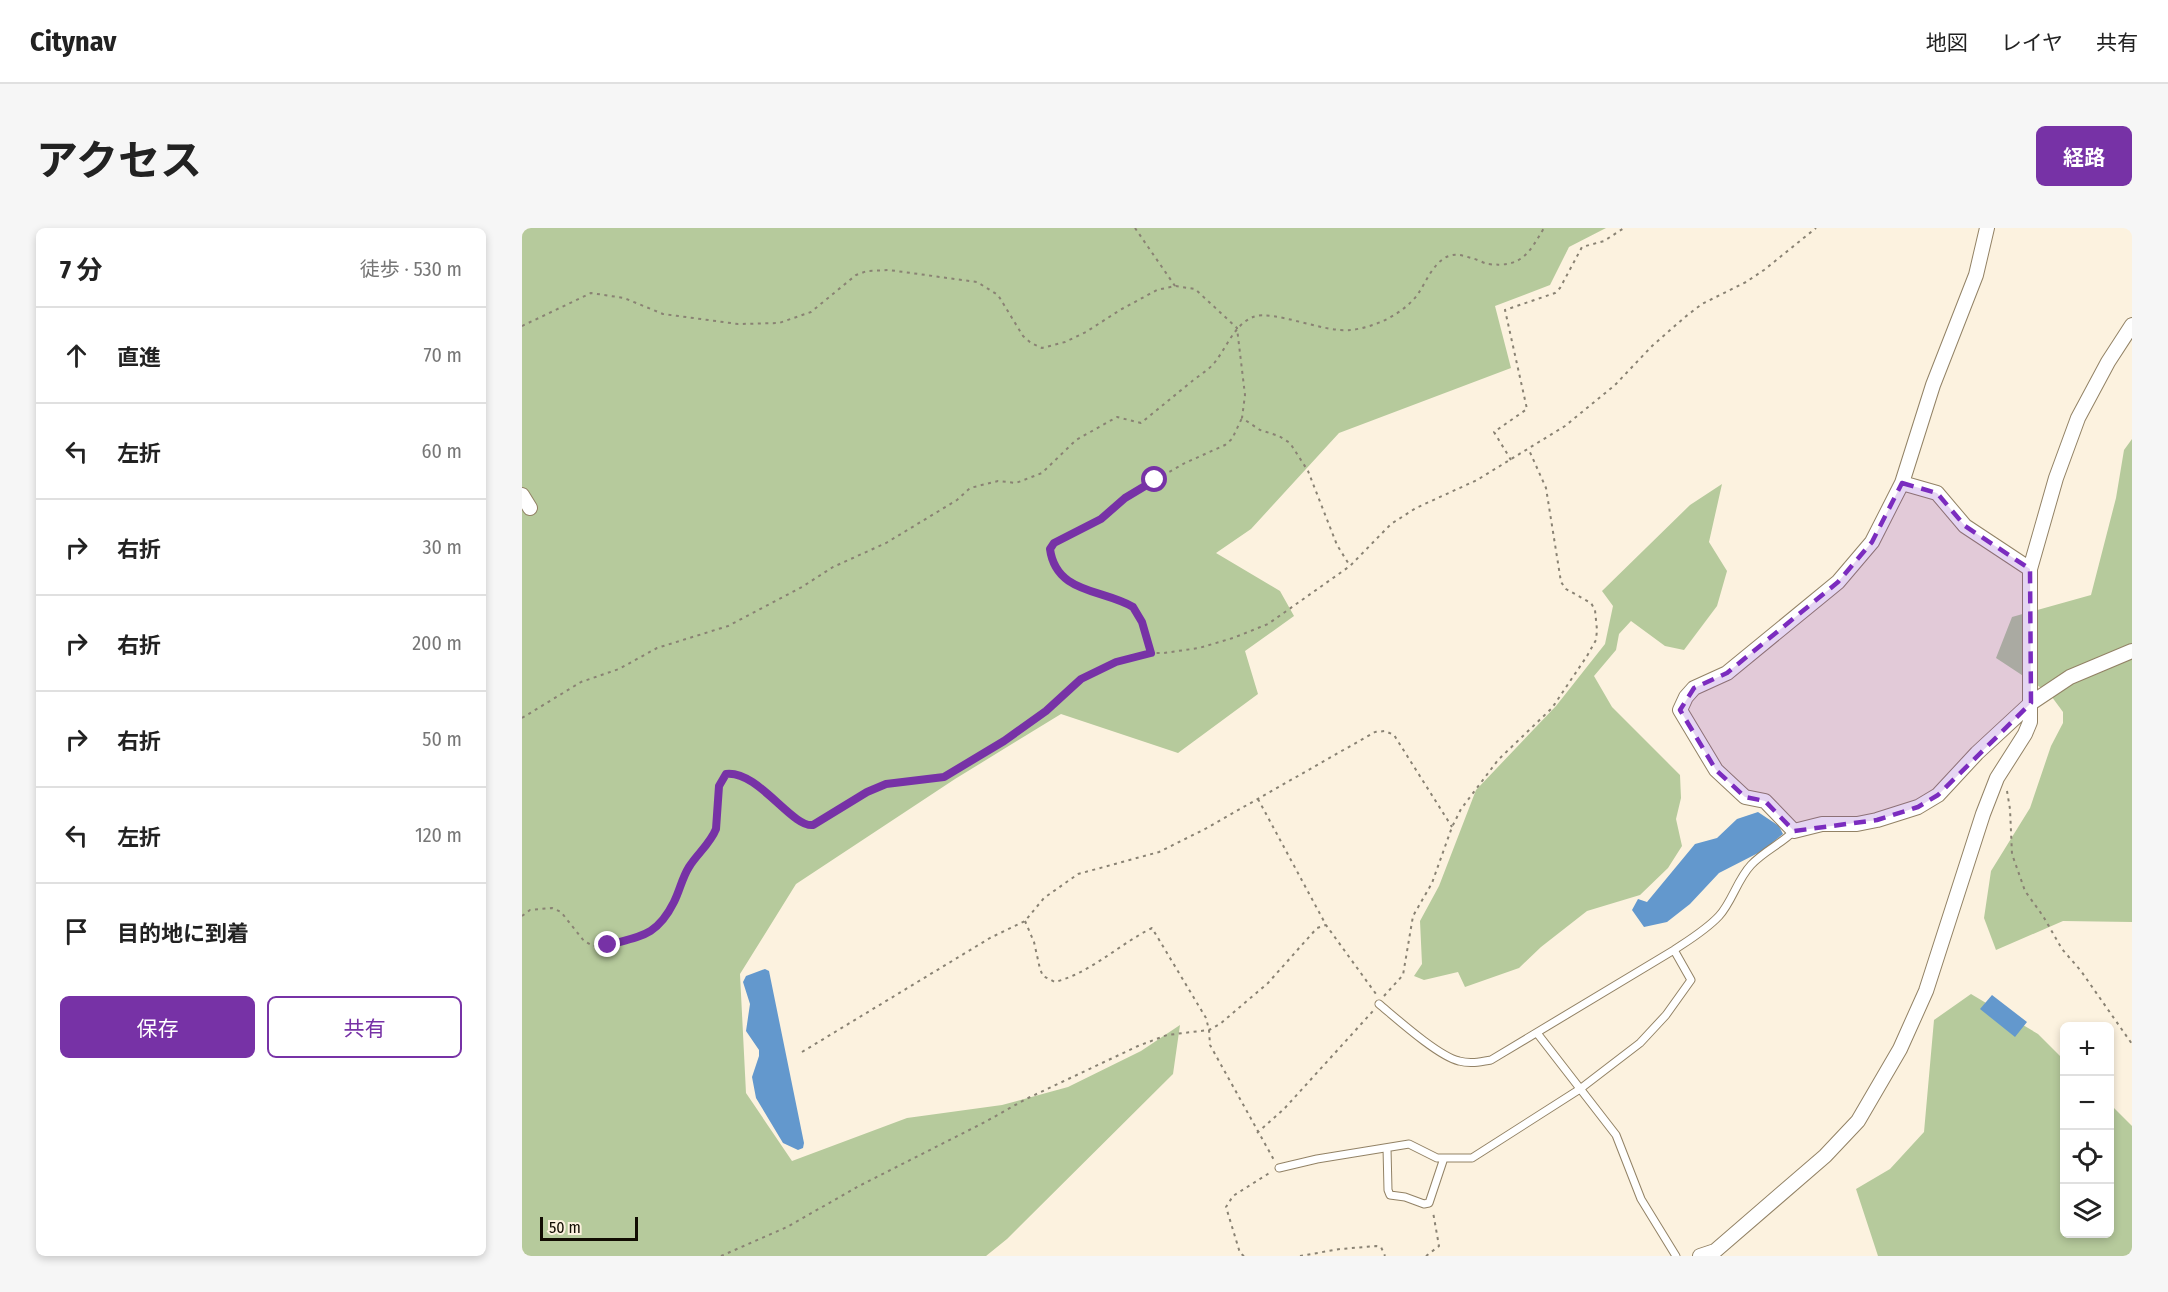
<!DOCTYPE html>
<html lang="ja">
<meta charset="utf-8">
<style>
:root{--surface:#fff;--page:#f6f6f6;--text:#222;--muted:#767676;--line:#e0e0e0;--accent:#7732a6}
body{margin:0;font-family:"Fira Sans Condensed","Noto Sans JP",sans-serif;background:var(--page);color:var(--text)}
.controls{position:absolute;right:18px;bottom:18px;display:grid;overflow:hidden;border-radius:9px;box-shadow:0 3px 9px #0003}
.controls button{width:54px;height:54px;display:grid;place-items:center;padding:0;border:0;border-bottom:2px solid var(--line);background:var(--surface);color:var(--text);font:30px sans-serif}
.scale{position:absolute;left:18px;bottom:15px;width:98px;box-sizing:border-box;padding-left:6px;border:3px solid #120d03;border-top:0;font-size:16px;line-height:21px;white-space:nowrap;color:#120d03;-webkit-text-stroke:4px #fcf2df;paint-order:stroke}
.stop{position:absolute;width:18px;height:18px;margin:-14px;border:4px solid #7732a6;border-radius:50%;background:#fff}
.stop.end{background:#7732a6;border-color:#fff;box-shadow:0 2px 6px #0008}
.list{margin:0;padding:0;list-style:none}
h2{display:flex;justify-content:space-between;align-items:center;height:78px;margin:0;padding:0 24px;font-size:26px}
h2 small{font-size:20px;font-weight:400;color:var(--muted)}
.list li{display:grid;grid-template-columns:39px 1fr auto;gap:18px;align-items:center;box-sizing:border-box;height:96px;padding:0 24px;border-top:2px solid var(--line)}
.list b{display:block;font-size:22px;white-space:nowrap}
.list em{font-size:20px;font-style:normal;color:var(--muted)}
.actions{display:flex;gap:12px;padding:18px 24px}
.actions a{flex:1;padding:14px 0;border:2px solid var(--accent);border-radius:9px;text-align:center;font-size:21px;color:var(--accent)}
.actions .main{background:var(--accent);color:#fff}
.icon{flex:none;width:33px;height:33px;fill:none;stroke:currentColor;stroke-width:2;stroke-linecap:round;stroke-linejoin:round}
.map{position:relative;flex:none;width:1610px;height:1028px;overflow:hidden;border-radius:9px}
header{display:flex;align-items:center;gap:36px;box-sizing:border-box;height:84px;padding:0 30px;background:var(--surface);border-bottom:2px solid var(--line)}
header strong{font-size:28px}
nav{display:flex;gap:33px;margin-inline-start:auto;font-size:21px}
.intro{display:flex;align-items:center;justify-content:space-between;box-sizing:border-box;height:144px;padding:0 36px}
h1{margin:0;font-size:42px}
.button{padding:15px 27px;border-radius:9px;background:var(--accent);color:#fff;font-size:21px;font-weight:700}
main{display:flex;gap:36px;padding:0 36px}
aside{flex:1;background:var(--surface);border-radius:9px;box-shadow:0 3px 9px #0003}
.map>svg:first-child{display:block}
</style>
<header>
<strong>Citynav</strong>
<nav><a>地図</a><a>レイヤ</a><a>共有</a></nav>
</header>
<div class="intro"><h1>アクセス</h1><a class="button">経路</a></div>
<main>
<aside>
<h2>7 分<small>徒歩 · 530 m</small></h2>
<ul class="list">
<li><svg class="icon" aria-label="ahead" viewBox="0 0 24 24"><path d="M12 20V5M6 11l6-6 6 6"/></svg><div><b>直進</b></div><em>70 m</em></li>
<li><svg class="icon" aria-label="left" viewBox="0 0 24 24"><path d="M17 20v-9H6M10 6l-5 5 5 5"/></svg><div><b>左折</b></div><em>60 m</em></li>
<li><svg class="icon" aria-label="right" viewBox="0 0 24 24"><path d="M7 20v-9h11M14 6l5 5-5 5"/></svg><div><b>右折</b></div><em>30 m</em></li>
<li><svg class="icon" aria-label="right" viewBox="0 0 24 24"><path d="M7 20v-9h11M14 6l5 5-5 5"/></svg><div><b>右折</b></div><em>200 m</em></li>
<li><svg class="icon" aria-label="right" viewBox="0 0 24 24"><path d="M7 20v-9h11M14 6l5 5-5 5"/></svg><div><b>右折</b></div><em>50 m</em></li>
<li><svg class="icon" aria-label="left" viewBox="0 0 24 24"><path d="M17 20v-9H6M10 6l-5 5 5 5"/></svg><div><b>左折</b></div><em>120 m</em></li>
<li><svg class="icon" aria-label="arrive" viewBox="0 0 24 24"><path d="M6 21V4h12l-3 4 3 4H6"/></svg><div><b>目的地に到着</b></div></li>
</ul>
<div class="actions"><a class="main">保存</a><a>共有</a></div>
</aside>
<div class="map">
<svg width="1610" height="1028" viewBox="0 0 1610 1028">
<rect width="100%" height="100%" fill="#fcf2df"/>
<!-- green -->
<path fill="#b6ca9c" d="M0,0H1084L1047,19L1028,57L973,78L989,140L817,205L729,301L694,325L758,363L772,388L723,423L736,466L656,525L539,486L433,551L274,656L218,746L224,865L270,933L385,890L480,877L546,859L619,823L658,797L651,846L485,1011L464,1028H0Z
M1610,211V694L1541,693L1474,722L1462,690L1469,643L1508,580L1529,518L1541,495V484L1527,465L1474,430L1490,389L1569,367L1594,270L1602,222Z
M1200,256L1187,314L1205,343L1195,378L1162,422L1143,418L1109,393L1097,406L1094,422L1072,448L1090,479L1158,547L1159,570L1154,591L1160,618L1146,640L1118,667L1065,683L1019,719L997,740L943,759L936,744L902,752L892,748L900,736L898,693L917,658L954,562L1034,478L1083,416L1091,378L1080,363L1168,277Z
M1449,766L1516,806L1542,832V1006H1588V876L1610,898V1028H1356L1334,961L1368,941L1402,904L1412,792Z"/>
<!-- water -->
<path fill="#6398cd" d="M1236,584L1257,598L1261,606L1240,623L1197,645L1168,676L1145,694L1122,699L1110,682L1116,671L1125,674L1173,616L1195,610L1215,591Z
M243,741L247,743L282,915L281,920L276,922L261,915L234,870L230,849L237,828V822L224,803L228,776L221,754L224,748Z
M1470,767L1505,794L1493,809L1458,781Z"/>
<g fill="none" stroke-linecap="round" stroke-linejoin="round">
<!-- service casing -->
<g stroke="#928265" stroke-width="9">
<path id="service" d="M857,776C875,791 916,828 937,833C948,836 958,834 969,832L1152,722C1167,712 1184,702 1197,688C1210,674 1215,652 1229,637C1242,623 1259,616 1272,603
M1015,805L1094,907L1119,971L1154,1028
M865,920L866,962L868,967L883,969L902,976L907,975L922,930
M757,940L795,931L887,916L915,930H950L1058,861L1118,815L1144,787L1169,752L1152,722"/>
</g>
<!-- minor casing -->
<g stroke="#928265" stroke-width="16">
<path id="minor" d="M1465,0L1454,47L1411,157L1380,255L1350,314L1316,354L1205,445L1172,460L1164,469L1158,482L1194,542L1223,569L1243,573L1272,603L1300,596H1335L1355,592L1396,579L1416,567L1455,525L1509,475L1548,449L1610,423
M1380,255L1415,265L1443,298L1508,341
M0,267L8,280
M1178,1028L1193,1023L1303,928L1336,893L1378,821L1404,763L1461,586L1475,550L1503,506L1508,494V341L1534,250L1556,190L1586,134L1610,97"/>
</g>
<!-- path -->
<path stroke="#898273" stroke-width="2" stroke-dasharray="3 4.5" stroke-linecap="butt" d="M613,0L653,58
M0,98L69,65L102,70L141,86L216,96L257,95L289,84L334,47L345,43L367,42L455,54L476,67L501,108L509,115L520,120L543,114L564,104L598,82L635,62L653,58L673,61L715,100L723,167L720,190L738,202L757,208L768,215L786,243L815,317L828,338
M989,232L972,204L1005,181L983,82L1033,65L1038,60L1060,19L1082,13L1102,0
M629,424L620,394L611,379C581,362 534,366 528,321L532,315L579,291L603,270L633,252L663,235L703,217L710,211L720,190
M0,490L59,454L97,441L135,420L206,398L280,359L311,339L364,315L435,272L448,260L476,253L494,255L520,245L554,212L595,189L619,195C636,181 652,168 669,154C676,148 687,142 693,134C705,119 712,97 731,89C751,81 801,105 829,102C854,99 881,86 896,66C904,54 912,33 927,28C935,25 942,28 949,30C955,31 961,35 966,36C1000,40 1007,25 1022,0
M1485,563L1488,581L1490,626L1503,663L1521,688L1540,721L1559,743L1610,816
M736,571L804,697L854,766
M0,688L8,682L30,680L39,684L62,713L71,718L86,717L129,705L152,674L168,637L181,622L194,601L197,558L204,546C236,542 269,600 291,597L345,564L364,556L422,549L482,513L524,483L559,451L594,434L629,425H642L677,420L711,410L746,396L828,338L869,296L894,280L955,252L1043,198L1093,157L1130,118L1163,89L1180,76L1224,54L1242,42L1294,0
M503,693L512,714L518,741L521,748L533,754C570,744 596,717 630,700L684,790L687,802L688,817L752,932
M862,768L881,747L891,688L910,655L930,599L939,581L976,532L1030,480L1065,428L1074,412L1075,402L1073,382L1069,375L1044,361L1039,354L1024,260L1007,222
M280,824L468,710L503,693L522,670L556,646L637,624L683,601L853,504L863,503L872,507L930,599
M735,905L762,881L851,783
M199,1028L265,999L337,958L463,894L504,871L616,818L645,807L687,802L698,796L746,755L795,700L804,697
M722,1028L718,1025L704,979L711,968L749,944
M778,1028L818,1021L854,1018L859,1019L863,1028
M904,1028L917,1018L911,984"/>
<!-- service -->
<use href="#service" stroke="#fff" stroke-width="7"/>
<!-- minor -->
<use href="#minor" stroke="#fff" stroke-width="14"/>
</g>
<g fill="none" stroke-linecap="round" stroke-linejoin="round">
<!-- route -->
<path stroke="#7732a6" stroke-width="8" d="M86,717C119,708 135,708 152,674C158,662 160,650 167,639C175,626 188,616 194,601L197,558L204,546C236,542 270,600 291,597L345,564L364,556L422,549L482,513L524,483L559,451L594,434L629,425L620,394L611,379C581,361 534,366 528,321L532,315L579,291L603,270L633,252"/>
</g>
<!-- marked area -->
<path fill="#7b2cbf" fill-opacity="0.2" stroke="#7b2cbf" stroke-width="4.5" stroke-dasharray="12 8" stroke-linejoin="round" d="M1380,255L1415,265L1443,298L1508,341L1509,475L1416,567L1396,579L1355,592L1272,603L1243,573L1223,569L1194,542L1158,482L1172,460L1205,445L1316,354L1350,314Z"/>
</svg>
<div class="controls">
<button>+</button>
<button>−</button>
<button><svg class="icon" aria-label="locate" viewBox="0 0 24 24"><circle cx="12" cy="12" r="6"/><path d="M12 2v4M12 18v4M2 12h4M18 12h4"/></svg></button>
<button><svg class="icon" aria-label="layers" viewBox="0 0 24 24"><path d="M12 4l9 5-9 5-9-5zM3 14l9 5 9-5"/></svg></button>
</div>
<div class="scale">50 m</div>
<div class="stop" style="left:633px;top:252px"></div>
<div class="stop end" style="left:86px;top:717px"></div>
</div>
</main>
